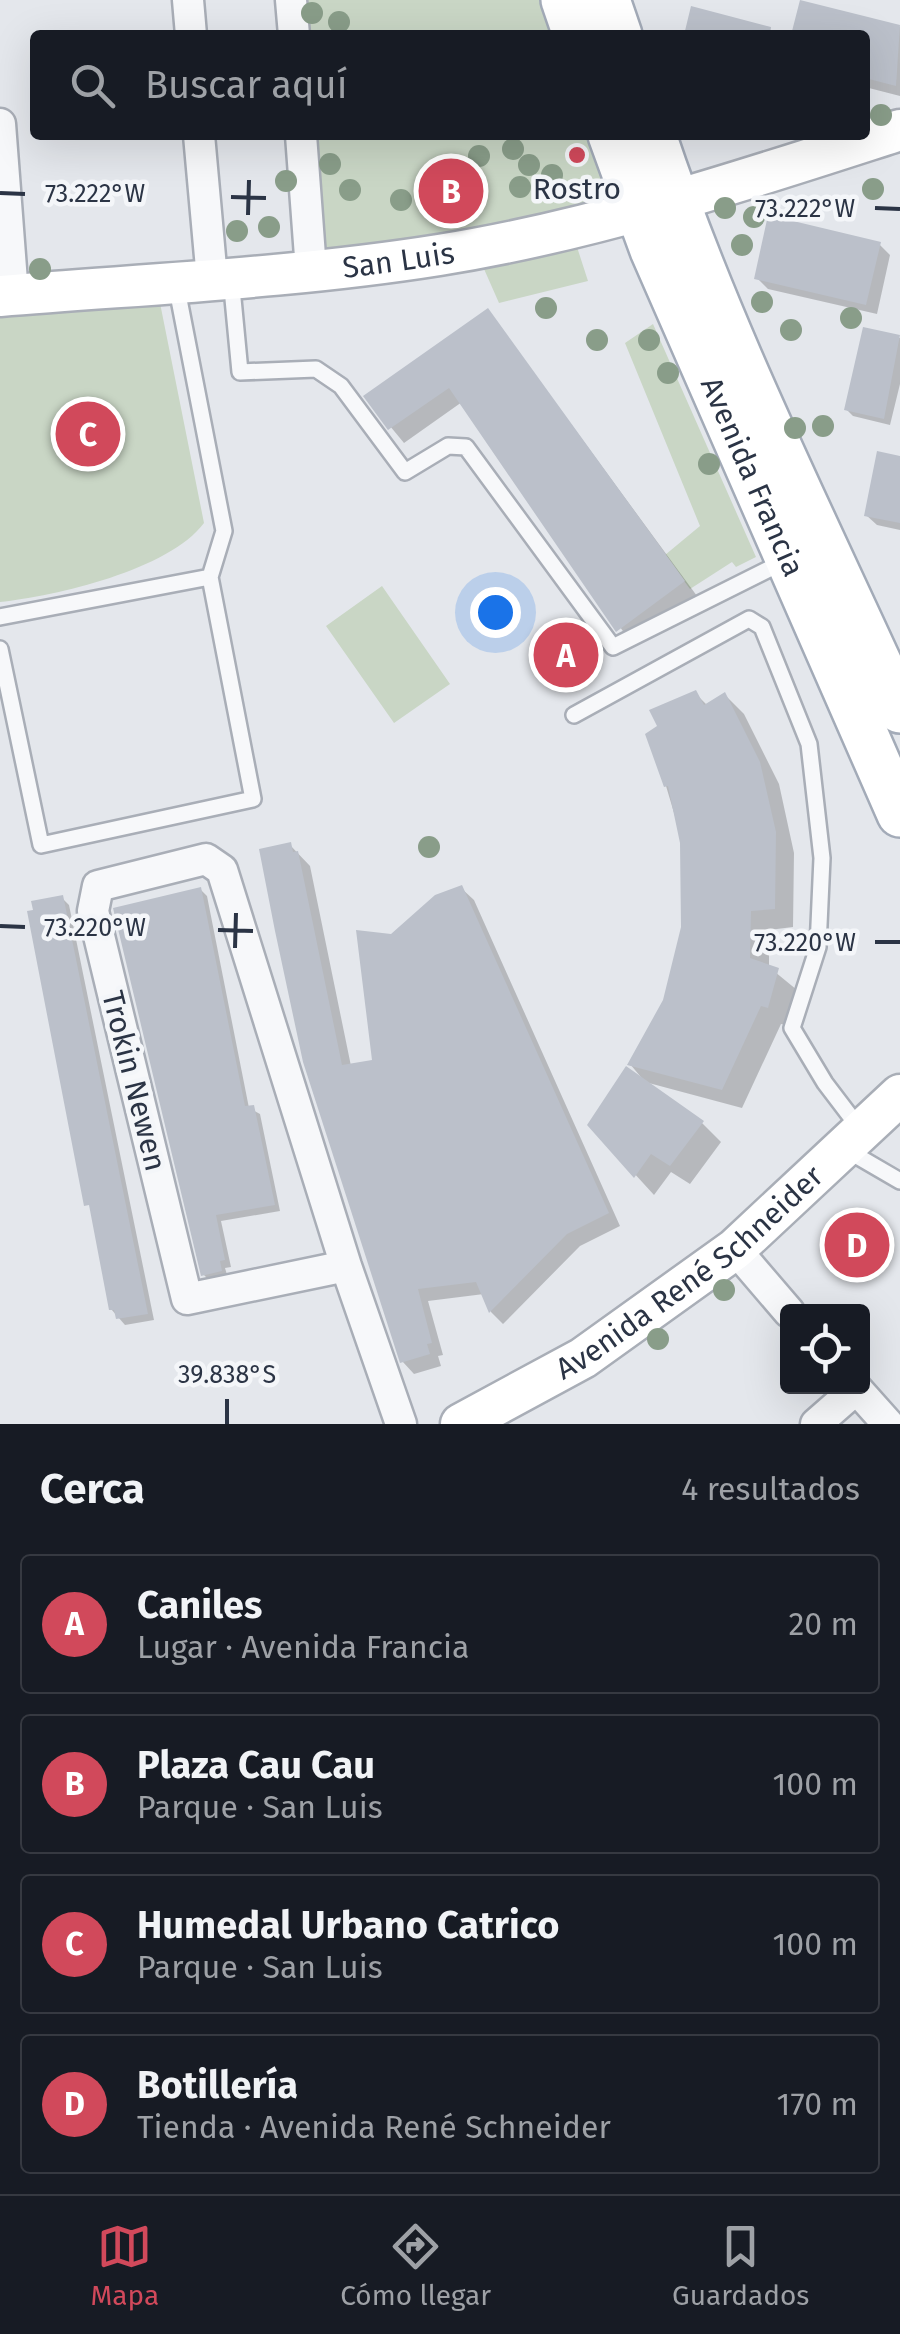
<!DOCTYPE html>
<html lang="es">
<meta charset="utf-8">
<style>
:root{--surface:#171b24;--page:#242831;--text:#f1f3f6;--muted:#9ea1a6;--line:#363941;--accent:#d1495b}
body{margin:0;font-family:"Fira Sans",sans-serif;background:var(--page);color:var(--text)}
.controls{position:absolute;right:30px;bottom:30px;display:grid;overflow:hidden;border-radius:10px;box-shadow:0 10px 40px #0002}
.controls button{width:90px;height:90px;display:grid;place-items:center;padding:0;border:0;border-bottom:2px solid var(--line);background:var(--surface);color:var(--text);font:50px sans-serif}
.you{position:absolute;left:495px;top:612px;width:35px;height:35px;margin:-25px;border:8px solid #fff;border-radius:50%;background:#1a73e8;box-shadow:0 0 0 15px #1a73e833}
.badge{display:grid;place-items:center;width:65px;height:65px;border-radius:50%;background:var(--accent);color:#fff;font-size:32px;font-weight:700}
.pin{position:absolute;translate:-50% -50%;border:5px solid #fff;box-shadow:0 2px 10px #0006}
.list{margin:0;padding:0;list-style:none}
h2{display:flex;justify-content:space-between;align-items:center;height:130px;margin:0;padding:0 40px;font-size:42px}
h2 small{font-size:32px;font-weight:400;color:var(--muted)}
.list li{display:grid;grid-template-columns:65px 1fr auto;gap:30px;align-items:center;box-sizing:border-box;height:140px;margin:0 20px 20px;padding:0 20px;border:2px solid var(--line);border-radius:10px}
.list b{display:block;font-size:38px;white-space:nowrap}
.list p{margin:0;font-size:32px;white-space:nowrap;color:var(--muted)}
.list em{font-size:32px;font-style:normal;color:var(--muted)}
.icon{flex:none;width:55px;height:55px;fill:none;stroke:currentColor;stroke-width:2;stroke-linecap:round;stroke-linejoin:round}
.map{position:relative;flex:none;width:900px;height:1424px;overflow:hidden}
.search{position:absolute;background:var(--surface);box-shadow:0 10px 40px #0002;left:30px;right:30px;top:30px;height:110px;display:flex;align-items:center;gap:25px;box-sizing:border-box;padding:0 35px;border-radius:10px;color:var(--muted);font-size:38px}
.sheet{height:770px;background:var(--surface)}
nav{display:flex;justify-content:space-around;align-items:center;box-sizing:border-box;height:140px;border-top:2px solid var(--line);background:var(--surface);font-size:28px;color:var(--muted)}
nav a{display:grid;justify-items:center;gap:5px}
nav .on{color:var(--accent)}
.map>svg:first-child{display:block}
</style>
<div class="map">
<svg width="900" height="1424" viewBox="0 0 900 1424">
<rect width="100%" height="100%" fill="#e4e7ec"/>
<!-- green -->
<path fill="#c9d6c5" d="M278,0H543L556,35H282Z
M291,135H593L609,178L604,204L585,212L303,260Z
M577,247L588,281L499,303L484,269Z
M160,303L204,523C169,570 56,596 0,602V318Z
M653,324L756,557L736,567L732,562L690,589L665,555L700,526L625,343Z
M382,586L450,684L394,723L326,626Z"/>
<!-- shadow -->
<path fill="#0003" d="M803,2L900,27V96L865,87V35H794Z
M879,244L890,255L877,314L768,289L757,278Z
M488,311L697,596L632,644L462,402L404,443L366,397Z
M864,330L900,338V384L890,425L853,416L846,409Z
M900,459V530L877,525L866,515Z
M586,632L599,649L563,673L551,654Z
M695,693L708,706L725,695L744,714L779,784L794,853L793,927L769,930V967L797,990L787,1025L781,1024L742,1108L645,1082L630,1064L665,1001L684,927L683,843L666,786Z
M290,845L310,866L351,1066L374,1063L391,937L461,888L474,900L620,1226L580,1246L503,1324L491,1312L484,1294L428,1301L443,1355L438,1356L441,1366L414,1374L402,1361Z
M200,889L207,896L249,1108L260,1114L280,1211L221,1221L231,1267L225,1268L228,1278L210,1281L203,1274Z
M62,898L69,905L154,1320L125,1325L111,1309Z
M702,1123L721,1142L690,1184L671,1172L654,1195L590,1125Z"/>
<!-- building -->
<path fill="#bbc0ca" d="M800,0L900,25L896,86L865,78V35H791Z
M691,6L771,27L770,35H684Z
M768,215L881,242L866,305L754,279Z
M488,308L685,581L616,632L449,388L388,430L363,396Z
M863,327L900,335L884,419L844,410Z
M877,451L900,456V523L864,516Z
M586,629L598,646L558,672L547,653Z
M696,690L704,705L725,692L760,762L776,832L775,909L751,911L750,958L779,968L768,1008L761,1006L722,1090L627,1065L663,1000L681,927L680,843L668,786L664,787L645,734L657,726L649,710Z
M291,842L293,852L298,851L342,1065L372,1060L356,930L391,934L435,895L462,885L609,1213L567,1234L489,1313L476,1282L418,1289L432,1343L427,1344L430,1354L400,1363L303,1062L275,931L259,849Z
M201,887L245,1106L254,1105L275,1205L216,1215L225,1260L220,1261L222,1271L201,1276L113,908Z
M63,895L148,1314L116,1319L114,1310H109L89,1205L84,1206L27,911L33,910L31,901Z
M626,1066L704,1121L670,1166L651,1154L634,1178L587,1125Z"/>
<g fill="none" stroke-linecap="round" stroke-linejoin="round">
<!-- lane casing -->
<g stroke="#a9aeb7" stroke-width="20">
<path id="lane" d="M231,278L240,372L316,369L341,386L405,472L448,446L466,447L613,647L785,561
M0,617L210,577
M0,649L41,845L253,799L210,577L224,531L176,284
M574,715L749,619L762,627L809,744L822,858L818,947L792,1028L825,1083L860,1129
M845,1149L900,1181"/>
</g>
<!-- street casing -->
<g stroke="#a9aeb7" stroke-width="35">
<path id="street" d="M188,0L191,35
M291,0L294,35
M0,124L13,295
M199,135L212,279
M301,135L311,270
M735,1249L789,1312
M346,1266L187,1299L93,911L98,886L206,859L222,870L346,1266L401,1424
M854,1386L888,1424
M816,1424L856,1389"/>
</g>
<!-- secondary casing -->
<g stroke="#a9aeb7" stroke-width="45">
<g id="secondary">
<path id="s1" d="M0,296C146,284 294,278 439,255C596,230 748,179 900,130"/>
<path id="s2" d="M461,1424L583,1358L735,1249L900,1095"/>
</g>
</g>
<!-- primary casing -->
<g stroke="#a3abb8" stroke-width="50">
<g id="primary">
<path d="M564,0L576,35"/>
<path d="M607,0L619,35"/>
<path id="s3" d="M611,135L653,250L900,814"/>
<path d="M653,135C719,333 814,520 900,710"/>
</g>
</g>
<!-- lane -->
<use href="#lane" stroke="#f7f8fa" stroke-width="15"/>
<!-- street -->
<use href="#street" stroke="#f7f8fa" stroke-width="30"/>
<!-- secondary -->
<use href="#secondary" stroke="#fff" stroke-width="40"/>
<!-- primary -->
<use href="#primary" stroke="#fff" stroke-width="45"/>
</g>
<!-- trees -->
<g fill="#899d89">
<circle cx="312" cy="13" r="11"/>
<circle cx="339" cy="22" r="11"/>
<circle cx="881" cy="115" r="11"/>
<circle cx="513" cy="149" r="11"/>
<circle cx="479" cy="156" r="11"/>
<circle cx="330" cy="164" r="11"/>
<circle cx="529" cy="165" r="11"/>
<circle cx="552" cy="175" r="11"/>
<circle cx="286" cy="181" r="11"/>
<circle cx="520" cy="187" r="11"/>
<circle cx="873" cy="189" r="11"/>
<circle cx="350" cy="190" r="11"/>
<circle cx="440" cy="191" r="11"/>
<circle cx="401" cy="200" r="11"/>
<circle cx="725" cy="208" r="11"/>
<circle cx="754" cy="217" r="11"/>
<circle cx="269" cy="227" r="11"/>
<circle cx="237" cy="231" r="11"/>
<circle cx="742" cy="245" r="11"/>
<circle cx="40" cy="269" r="11"/>
<circle cx="762" cy="302" r="11"/>
<circle cx="546" cy="308" r="11"/>
<circle cx="851" cy="318" r="11"/>
<circle cx="791" cy="330" r="11"/>
<circle cx="597" cy="340" r="11"/>
<circle cx="649" cy="340" r="11"/>
<circle cx="668" cy="373" r="11"/>
<circle cx="823" cy="426" r="11"/>
<circle cx="795" cy="428" r="11"/>
<circle cx="709" cy="464" r="11"/>
<circle cx="429" cy="847" r="11"/>
<circle cx="724" cy="1290" r="11"/>
<circle cx="658" cy="1339" r="11"/>
</g>
<!-- ticks -->
<path fill="none" stroke="#2b3445" stroke-width="4" d="M0,193L25,194M231,197L266,198M875,208L900,209M248,215L249,180M0,926L25,927M218,930L253,931M875,942H900M235,948L236,913M227,1424V1399"/>
<!-- markers -->
<circle fill="#d1495b" stroke="#f4f6f9" stroke-width="4" cx="577" cy="155" r="10"/>
<g text-anchor="middle" dominant-baseline="central" stroke-width="9" stroke-linejoin="round" paint-order="stroke">
<!-- poi labels -->
<g font-size="30" fill="#2b3445" stroke="#f4f6f9">
<text x="577" y="189">Rostro</text>
</g>
<!-- street labels -->
<g font-size="30" fill="#2b3445" stroke="#f4f6f9">
<text stroke="none"><textPath href="#s1" startOffset="400">San Luis</textPath></text>
<text stroke="none"><textPath href="#s3" startOffset="370">Avenida Francia</textPath></text>
<text transform="translate(134 1081) rotate(76)">Trokin Newen</text>
<text stroke="none"><textPath href="#s2" startOffset="275">Avenida René Schneider</textPath></text>
</g>
</g>
<g font-size="25" text-anchor="middle" fill="#2b3445" stroke="#f4f6f9" stroke-width="9" stroke-linejoin="round" paint-order="stroke">
<text x="95" y="202">73.222°W</text>
<text x="805" y="217">73.222°W</text>
<text x="95" y="936">73.220°W</text>
<text x="805" y="951">73.220°W</text>
<text x="227" y="1383">39.838°S</text>
</g>
</svg>
<div class="controls">
<button><svg class="icon" aria-label="locate" viewBox="0 0 24 24"><circle cx="12" cy="12" r="6"/><path d="M12 2v4M12 18v4M2 12h4M18 12h4"/></svg></button>
</div>
<div class="you"></div>
<div class="pin badge" style="left:566px;top:655px">A</div>
<div class="pin badge" style="left:451px;top:191px">B</div>
<div class="pin badge" style="left:88px;top:434px">C</div>
<div class="pin badge" style="left:857px;top:1245px">D</div>
<div class="search"><svg class="icon" aria-label="search" viewBox="0 0 24 24"><circle cx="10" cy="10" r="6"/><path d="M15 15l6 6"/></svg>Buscar aquí</div>
</div>
<section class="sheet">
<h2>Cerca<small>4 resultados</small></h2>
<ul class="list">
<li><span class="badge">A</span><div><b>Caniles</b><p>Lugar · Avenida Francia</p></div><em>20 m</em></li>
<li><span class="badge">B</span><div><b>Plaza Cau Cau</b><p>Parque · San Luis</p></div><em>100 m</em></li>
<li><span class="badge">C</span><div><b>Humedal Urbano Catrico</b><p>Parque · San Luis</p></div><em>100 m</em></li>
<li><span class="badge">D</span><div><b>Botillería</b><p>Tienda · Avenida René Schneider</p></div><em>170 m</em></li>
</ul>
</section>
<nav>
<a class="on"><svg class="icon" aria-label="map" viewBox="0 0 24 24"><path d="M3 6l6-2 6 2 6-2v14l-6 2-6-2-6 2zM9 4v14M15 6v14"/></svg>Mapa</a>
<a><svg class="icon" aria-label="directions" viewBox="0 0 24 24"><path d="M12 3l9 9-9 9-9-9zM9 14v-3h6M13 9l2 2-2 2"/></svg>Cómo llegar</a>
<a><svg class="icon" aria-label="saved" viewBox="0 0 24 24"><path d="M7 4h10v16l-5-4-5 4z"/></svg>Guardados</a>
</nav>
